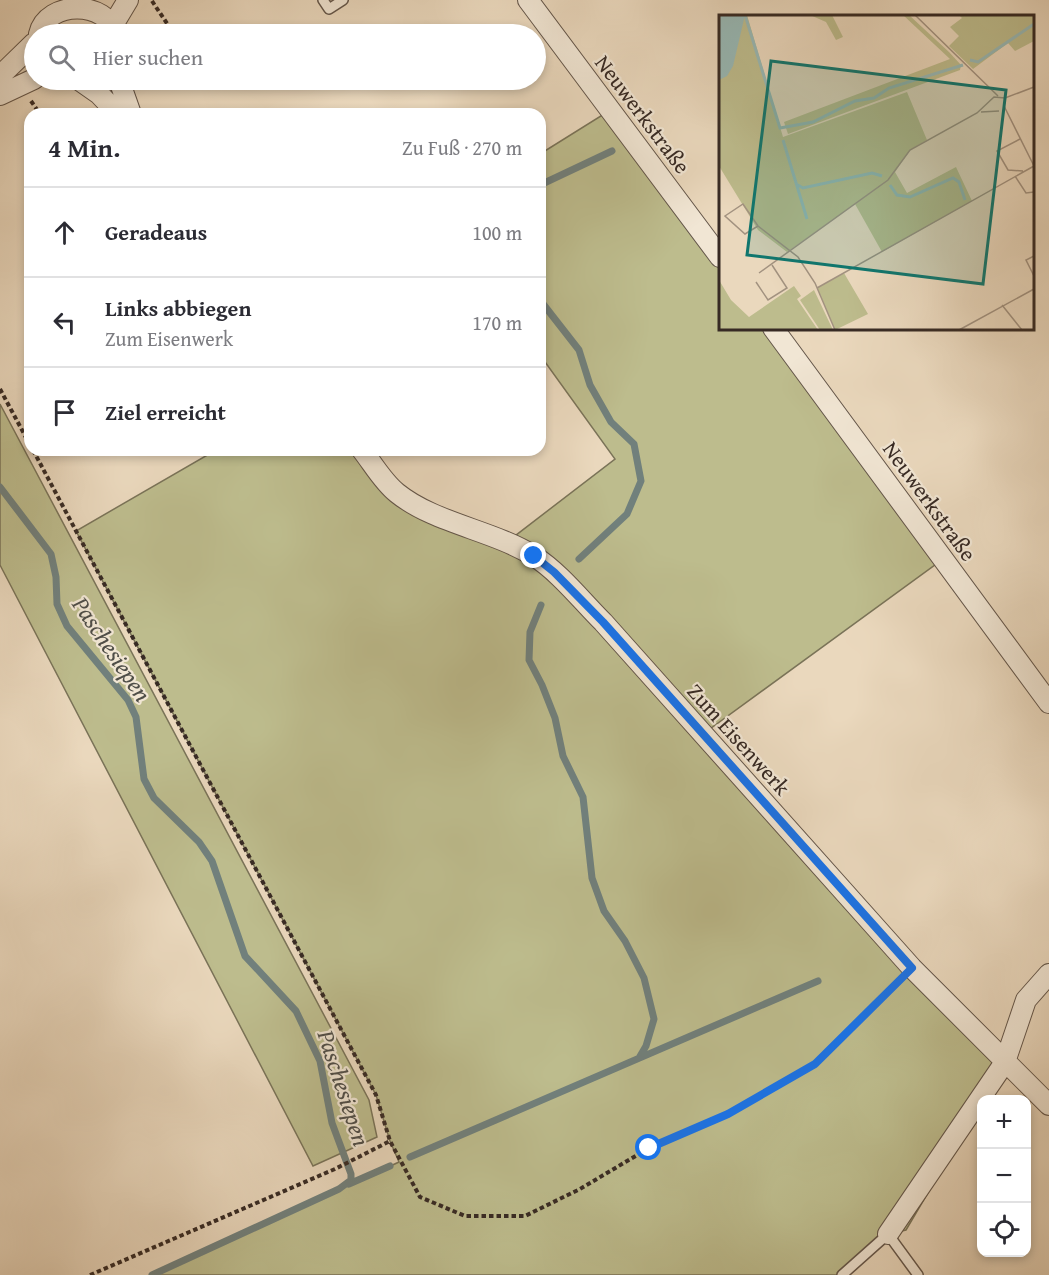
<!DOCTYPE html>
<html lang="de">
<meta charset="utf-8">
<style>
:root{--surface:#fff;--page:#f2f2f3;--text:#2b2b33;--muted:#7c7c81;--line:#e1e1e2}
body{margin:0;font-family:"Gentium Book Plus",serif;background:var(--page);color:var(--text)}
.controls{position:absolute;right:18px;bottom:18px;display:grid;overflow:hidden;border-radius:12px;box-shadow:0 3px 9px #0003}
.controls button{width:54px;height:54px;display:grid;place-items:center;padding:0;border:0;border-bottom:2px solid var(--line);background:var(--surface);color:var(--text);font:30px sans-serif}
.stop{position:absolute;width:18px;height:18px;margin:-14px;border:4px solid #1a73e8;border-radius:50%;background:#fff}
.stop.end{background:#1a73e8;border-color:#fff;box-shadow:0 2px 6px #0008}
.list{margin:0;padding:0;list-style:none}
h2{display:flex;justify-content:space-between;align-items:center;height:78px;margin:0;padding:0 24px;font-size:26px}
h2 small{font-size:20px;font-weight:400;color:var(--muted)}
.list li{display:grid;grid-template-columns:39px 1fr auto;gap:18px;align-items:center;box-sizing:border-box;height:90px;padding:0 24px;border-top:2px solid var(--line)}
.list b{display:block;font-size:22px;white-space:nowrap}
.list p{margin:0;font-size:20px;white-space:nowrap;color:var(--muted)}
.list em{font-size:20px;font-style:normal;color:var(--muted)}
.icon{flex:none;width:33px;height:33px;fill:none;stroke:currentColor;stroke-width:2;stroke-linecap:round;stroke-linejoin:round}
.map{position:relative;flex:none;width:1049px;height:1275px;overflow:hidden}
.search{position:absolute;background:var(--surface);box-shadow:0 3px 9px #0003;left:24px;top:24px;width:522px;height:66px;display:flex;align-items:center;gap:15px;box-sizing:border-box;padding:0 21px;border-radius:33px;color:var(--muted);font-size:22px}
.panel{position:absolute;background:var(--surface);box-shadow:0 3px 9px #0003;left:24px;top:108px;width:522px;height:348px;border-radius:18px}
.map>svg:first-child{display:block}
</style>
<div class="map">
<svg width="1049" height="1275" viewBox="0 0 1049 1275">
<rect width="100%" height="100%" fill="#ead8bd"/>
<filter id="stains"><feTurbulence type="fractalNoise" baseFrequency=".00333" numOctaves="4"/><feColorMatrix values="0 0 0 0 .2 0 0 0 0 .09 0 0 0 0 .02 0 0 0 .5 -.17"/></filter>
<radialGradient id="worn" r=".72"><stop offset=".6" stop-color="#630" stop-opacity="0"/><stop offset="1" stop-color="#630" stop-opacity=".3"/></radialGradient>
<!-- green -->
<path fill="#bdbc8d" stroke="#7a7358" stroke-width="1.5" d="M612,109L720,257V328L773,329L943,559L703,734L1005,1062L906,1230L888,1234L842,1275H152L399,1162L390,1141L376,1095L76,531L216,450H362L396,492L507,542L615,459L540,355V154Z
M0,404L369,1100L377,1137L313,1166L0,565Z"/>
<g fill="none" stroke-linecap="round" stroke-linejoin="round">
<!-- stream -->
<path stroke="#71807c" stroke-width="7" d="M540,185L612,151
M540,300L579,350L590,385L611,422L634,444L641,481L627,514L579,559
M0,487L51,554L56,577L57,604L67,626L128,700L136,717L144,779L154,798L199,842L212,861L245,956L296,1011L320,1061L332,1123L351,1174V1180L339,1189L152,1275
M541,605L530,632L529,660L542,685L555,718L563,756L583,797L592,878L604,911L625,941L644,978L654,1019L646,1046L639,1058
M410,1157L818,981
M349,1184L390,1166"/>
<!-- service casing -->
<g stroke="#64564a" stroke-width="12">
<path id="service" d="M323,0L329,9L343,0
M842,1275L888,1234L918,1275"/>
</g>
<!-- minor casing -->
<g stroke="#64564a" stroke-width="22">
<path id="minor" d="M528,0L720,257
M113,25L128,0
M39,34C47,0 107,0 116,34
M0,76L34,43
M79,80L99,94L118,114
M119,80L131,114
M0,95L34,79
M773,328L1049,703
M362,450C373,464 383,482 397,493C434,523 492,530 534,556C560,573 581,600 603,622L912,968L1049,1105
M888,1234L1005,1062L1026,1000L1049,974"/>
</g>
<!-- path -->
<path stroke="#372a24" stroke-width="4" stroke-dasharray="4.5 3" stroke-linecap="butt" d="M152,1L168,25
M31,101L40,114
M0,389L30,445
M33,450L376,1095L390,1141L420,1197L465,1216H525L580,1189L649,1148L728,1114L815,1064L899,981
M90,1275L335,1169L390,1141"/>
<!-- service -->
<use href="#service" stroke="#f1e6d4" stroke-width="9"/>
<!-- minor -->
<use href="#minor" stroke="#f1e6d4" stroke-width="20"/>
</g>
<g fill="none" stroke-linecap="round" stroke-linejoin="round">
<!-- route -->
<path stroke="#1a73e8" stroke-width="8" d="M534,556L554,572L603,622L912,968L815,1064L728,1114L649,1148"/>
</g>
<g text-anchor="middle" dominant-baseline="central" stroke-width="4.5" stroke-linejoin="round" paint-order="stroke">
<!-- street labels -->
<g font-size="22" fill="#372a24" stroke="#f1e6d4">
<text transform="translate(643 114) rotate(53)">Neuwerkstraße</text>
<text transform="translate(930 501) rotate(54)">Neuwerkstraße</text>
<text transform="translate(739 739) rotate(48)">Zum Eisenwerk</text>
</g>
<!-- water labels -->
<g font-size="24" font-style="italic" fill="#4f4e48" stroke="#f1e6d4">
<text transform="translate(112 649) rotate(56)">Paschesiepen</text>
<text transform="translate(344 1088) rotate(72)">Paschesiepen</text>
</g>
</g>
<!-- overview -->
<g transform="translate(719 15)">
<rect width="315" height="315" fill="#ead8bd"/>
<path d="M0,0H28L64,122L188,77L208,125L191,135L176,157L188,178L237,152L253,186L163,237L136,189L68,237L39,215L0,151ZM91,0H113L124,22L117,25L107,7ZM184,0H190L230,37L242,50L241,55L69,119L65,107L231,44ZM240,0H315V26L296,36L289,28L254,54L230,31L240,21L231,12L243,3ZM125,258L149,299L116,315L98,273ZM0,265L12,285L30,302L75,271L82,281L78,284L99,315H0ZM95,275L114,315H101L81,285Z" fill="#bdbc8d"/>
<path d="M0,0H26L14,51L8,61L0,65Z" fill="#98b9b6"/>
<path fill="none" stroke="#98b9b6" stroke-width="3" d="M26,0L61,113L94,107L136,86L155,83L170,73L244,50M251,45L259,47L315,9M64,125L88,204M77,169L84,173L153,158L163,161M171,170L178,180L191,182L234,163L240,167L246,185"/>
<path fill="none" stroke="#a29280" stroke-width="1.5" d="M196,0L279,81M285,91L315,151M262,97L280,96M301,124L278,136L289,155L304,156M296,161L307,178L315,177M39,211L26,219L6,201L24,189L39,211L79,242L96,268L116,315M315,241L307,245L315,261M40,258L169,165L191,135L258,98L275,82L286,83L315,72M37,267L49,285L68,273L53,250M98,273L315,151M283,290L303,315M240,315L315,274"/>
<path fill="#0f766e" fill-opacity="0.15" stroke="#0f766e" stroke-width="3" d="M52,46L287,75L264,269L28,240Z"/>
<rect width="315" height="315" fill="none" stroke="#372a24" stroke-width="3"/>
</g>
<rect width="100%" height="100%" filter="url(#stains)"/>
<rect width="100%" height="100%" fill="url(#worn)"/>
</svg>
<div class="controls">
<button>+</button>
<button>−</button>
<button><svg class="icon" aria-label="locate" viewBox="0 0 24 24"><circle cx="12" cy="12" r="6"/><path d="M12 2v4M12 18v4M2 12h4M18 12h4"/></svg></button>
</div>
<div class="stop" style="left:649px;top:1148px"></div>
<div class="stop end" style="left:534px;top:556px"></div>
<div class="search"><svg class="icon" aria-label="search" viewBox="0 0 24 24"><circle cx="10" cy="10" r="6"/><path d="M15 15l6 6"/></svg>Hier suchen</div>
<section class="panel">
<h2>4 Min.<small>Zu Fuß · 270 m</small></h2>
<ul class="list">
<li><svg class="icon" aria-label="ahead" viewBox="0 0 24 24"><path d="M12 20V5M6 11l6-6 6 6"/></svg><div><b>Geradeaus</b></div><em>100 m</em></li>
<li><svg class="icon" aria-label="left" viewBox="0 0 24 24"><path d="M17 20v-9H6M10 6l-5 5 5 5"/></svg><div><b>Links abbiegen</b><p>Zum Eisenwerk</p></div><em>170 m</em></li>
<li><svg class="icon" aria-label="arrive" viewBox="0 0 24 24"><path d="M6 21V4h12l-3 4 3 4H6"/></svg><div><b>Ziel erreicht</b></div></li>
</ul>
</section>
</div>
